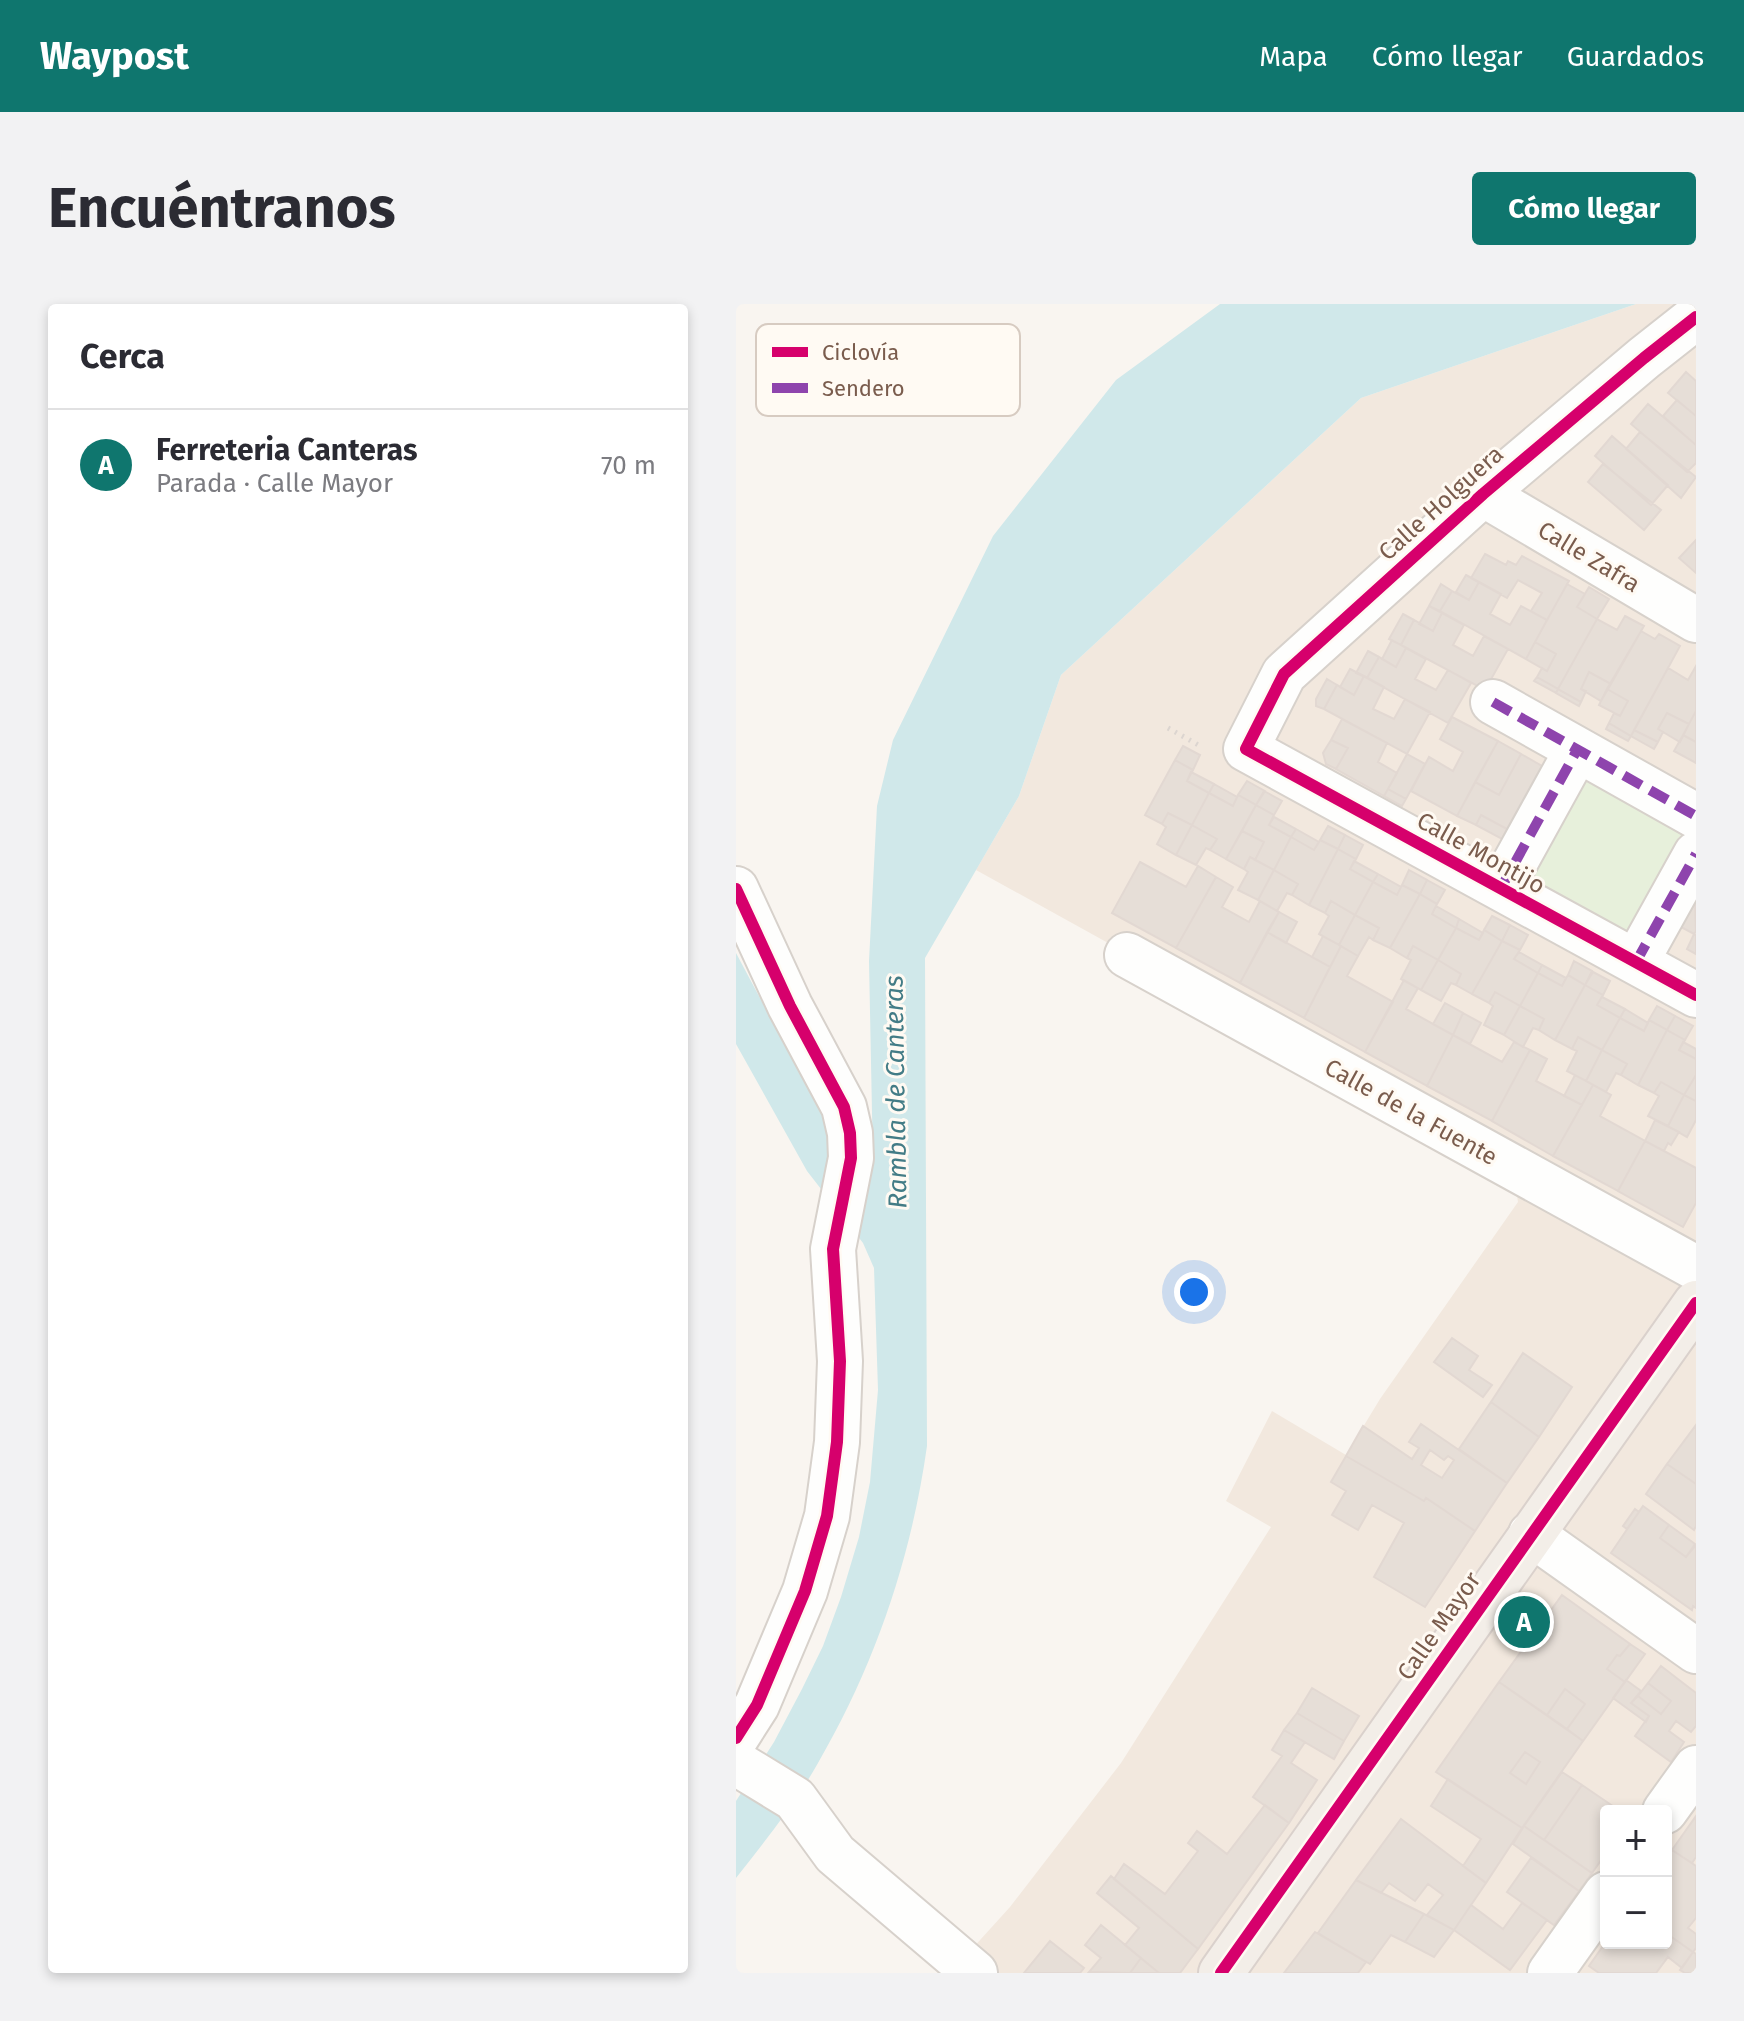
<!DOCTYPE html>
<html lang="es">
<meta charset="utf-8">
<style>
:root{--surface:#fff;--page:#f2f2f3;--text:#2b2b33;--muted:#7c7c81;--line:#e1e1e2;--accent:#0f766e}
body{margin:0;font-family:"Fira Sans",sans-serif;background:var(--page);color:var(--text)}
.controls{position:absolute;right:24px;bottom:24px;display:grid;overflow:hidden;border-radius:8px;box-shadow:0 4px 12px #0003}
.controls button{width:72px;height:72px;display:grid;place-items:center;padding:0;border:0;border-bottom:2px solid var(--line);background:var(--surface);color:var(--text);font:40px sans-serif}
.you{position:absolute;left:458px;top:988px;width:28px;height:28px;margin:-20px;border:6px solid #fff;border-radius:50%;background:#1a73e8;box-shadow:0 0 0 12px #1a73e833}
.badge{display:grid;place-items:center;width:52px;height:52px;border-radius:50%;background:var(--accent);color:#fff;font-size:26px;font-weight:700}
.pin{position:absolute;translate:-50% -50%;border:4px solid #fff;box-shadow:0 2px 8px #0006}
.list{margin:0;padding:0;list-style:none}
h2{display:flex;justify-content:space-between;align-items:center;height:104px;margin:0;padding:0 32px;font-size:34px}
h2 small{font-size:26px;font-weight:400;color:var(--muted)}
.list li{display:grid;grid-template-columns:52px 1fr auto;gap:24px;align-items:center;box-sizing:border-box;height:112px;padding:0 32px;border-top:2px solid var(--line)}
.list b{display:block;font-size:30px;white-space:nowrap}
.list p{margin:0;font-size:26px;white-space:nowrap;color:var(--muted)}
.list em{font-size:26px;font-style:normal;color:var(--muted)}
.map{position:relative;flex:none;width:960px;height:1669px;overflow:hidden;border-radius:8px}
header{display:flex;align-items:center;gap:48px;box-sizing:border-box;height:112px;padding:0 40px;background:var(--accent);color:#fff}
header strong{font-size:38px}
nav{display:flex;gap:44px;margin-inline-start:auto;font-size:28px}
.intro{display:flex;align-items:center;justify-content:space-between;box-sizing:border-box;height:192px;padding:0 48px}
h1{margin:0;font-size:56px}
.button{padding:20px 36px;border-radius:8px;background:var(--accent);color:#fff;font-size:28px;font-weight:700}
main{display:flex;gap:48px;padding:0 48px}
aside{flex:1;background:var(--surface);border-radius:8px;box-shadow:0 4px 12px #0003}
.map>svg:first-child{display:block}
</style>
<header>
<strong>Waypost</strong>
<nav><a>Mapa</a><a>Cómo llegar</a><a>Guardados</a></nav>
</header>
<div class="intro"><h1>Encuéntranos</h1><a class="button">Cómo llegar</a></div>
<main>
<aside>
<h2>Cerca<small></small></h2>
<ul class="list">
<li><span class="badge">A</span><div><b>Ferreteria Canteras</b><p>Parada · Calle Mayor</p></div><em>70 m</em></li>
</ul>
</aside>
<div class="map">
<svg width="960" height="1669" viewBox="0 0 960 1669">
<rect width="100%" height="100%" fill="#f9f5f0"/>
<!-- residential -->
<path fill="#f2e8de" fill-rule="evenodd" d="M900,0H960V1669H239L225,1657L274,1603L385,1459L535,1223L490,1197L536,1107L610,1151L644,1095L782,898L777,863L240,566L283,492L325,371L625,94ZM870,1507H930V1639H870Z"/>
<!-- green -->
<path fill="#e7f0db" d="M841,446L960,512L900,658L765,584Z"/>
<!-- water -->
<path fill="#d0e8ea" d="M484,0H900L625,94L325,371L283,492L189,654L191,1142C175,1255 139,1361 82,1459C59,1500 29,1537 0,1574V1497L38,1438L66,1385L87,1342L105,1293L123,1233L134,1178L142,1086L138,964L127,939L71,867L0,740V649L99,835L125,864L137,859L133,657L141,502L157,436L257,232L380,76Z"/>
<!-- building -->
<path fill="#e6ded7" stroke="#e2d8d2" stroke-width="2" fill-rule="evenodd" d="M950,68L960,77V112L932,89Z
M941,96L960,112V141L927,112Z
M912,100L960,141V159L951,168L895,120Z
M904,128L960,173L945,194L890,145Z
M876,132L932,181L915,201L859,152Z
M867,160L925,206L908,226L852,178Z
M960,236V269L943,254Z
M749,250L770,261L772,257L780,261L786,252L833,277L811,316L795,307L806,289L782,276L771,294L735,274Z
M730,271L743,278L733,296L720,288Z
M743,278L765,290L754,310L774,321L785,302L811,316L790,355L704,307L716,287L733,296Z
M705,280L716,287L704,307L693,302Z
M831,280L849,290L841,303L861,315L822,385L801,373L806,364L811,367L820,350L799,338Z
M853,283L873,295L861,315L841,303Z
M693,302L706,309L697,327L683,320Z
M706,309L728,321L717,341L737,352L748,332L772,345L749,386L665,341L678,316L697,327Z
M667,310L678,316L665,341L653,335Z
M889,312L908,322L875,380L853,368L845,385L850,387L845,398L822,385L861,315L881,326Z
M905,327L919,335L923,330L944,342L895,432L873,419L878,409L884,412L892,397L871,385Z
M656,336L670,344L660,363L646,355Z
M799,338L820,350L811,367L790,355Z
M670,344L690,355L679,375L700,386L712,366L735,379L712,419L631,374L643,353L660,363Z
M632,347L643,353L631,374L620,369Z
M960,362V407L953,420L931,409L922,425L927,428L922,438L898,426L932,364L952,376Z
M614,365L628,372L618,391L604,383Z
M853,368L875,380L865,397L845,385Z
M628,372L648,383L637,405L658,415L669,395L694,408L671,450L588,405L601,381L618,391Z
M801,373L822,385L820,389L798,377Z
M591,375L601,381L588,405L580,402V395Z
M822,385L845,398L843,402L820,389Z
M871,385L892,397L884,412L863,401Z
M960,407V438L947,431Z
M931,409L953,420L944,438L922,425Z
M716,413L762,437L721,512L675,487L693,453L717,467L727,448L704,435Z
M606,415L651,439L642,458L661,469L648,492L600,465L612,444L595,436Z
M873,419L895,432L892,437L870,425Z
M898,426L922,438L918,445L895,432Z
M947,431L960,438V459L938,447Z
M595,436L612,444L600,465L590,460L587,449Z
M762,437L785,450L763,491L739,478Z
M447,442L464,451L457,466L439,456Z
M671,450L689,460L670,495L652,485Z
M785,450L806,462L771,525L745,511L740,521L721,512L739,478L763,491Z
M439,456L457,466L451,477L473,489L456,521L432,509L426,520L409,511Z
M455,468L478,480L473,489L451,477Z
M511,477L529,487L520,501L502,491Z
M478,480L501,493L497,502L473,489Z
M652,485L670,495L666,502L648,492Z
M528,487L546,497L538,511L520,501Z
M473,489L497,502L502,491L520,501L490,555L474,546L481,535L456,521Z
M520,501L538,511L533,521L555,533L538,566L519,556L528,538L506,527Z
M432,509L456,521L440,551L421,540L430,523L426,520Z
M745,511L771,525L766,535L740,521Z
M538,513L560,525L555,533L533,521Z
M456,521L481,535L474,546L470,544L460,561L440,551Z
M592,522L609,531L602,545L584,536Z
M560,525L583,538L578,546L555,533Z
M506,527L528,538L519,556L514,553L508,565L490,555Z
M609,531L627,541L620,555L602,545Z
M555,533L578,546L584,536L602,545L573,601L556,591L562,580L538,566Z
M602,545L620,555L614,565L637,578L619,611L595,597L589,609L573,601Z
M514,553L538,566L522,596L502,586L512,568L508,565Z
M618,557L642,570L637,578L614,565Z
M404,558L450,583L462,562L480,573L440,644L376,609Z
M538,566L562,580L556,591L551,589L541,607L522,596Z
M673,566L691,576L684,590L666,581Z
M642,570L665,583L661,591L637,578Z
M480,573L497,583L486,603L513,618L524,597L543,608L504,679L440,644Z
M691,576L709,586L701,600L684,590Z
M637,578L661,591L666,581L684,590L654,644L637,636L643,624L619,611Z
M684,590L701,600L696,610L720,624L702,656L677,642L671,654L654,644Z
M959,596L960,627L958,630L945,623Z
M595,597L619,611L603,641L583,630L593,612L589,609Z
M700,602L723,615L720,624L696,610Z
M543,608L561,618L550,639L531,628Z
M619,611L643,624L637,636L633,633L622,652L603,641Z
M756,612L774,621L766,637L748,626Z
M723,615L747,629L743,636L720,624Z
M774,621L792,631L784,646L766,637Z
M720,624L743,636L748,626L766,637L736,690L720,681L725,670L702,656Z
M531,628L594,663L568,714L504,679Z
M958,630L960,631V650L951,645Z
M587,632L605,642L594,663L576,653Z
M766,637L784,646L778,655L802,669L784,702L759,688L753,699L736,690Z
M605,642L622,652L611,672L657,698L629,748L568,714Z
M677,642L702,656L685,686L665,675L675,656L671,654Z
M783,648L806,661L802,669L778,655Z
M702,656L725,670L720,681L715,679L705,697L685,686Z
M838,657L856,667L849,681L832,671Z
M806,661L830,674L826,682L802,669Z
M857,668L874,677L867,691L849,681Z
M802,669L826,682L832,671L849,681L819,736L803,726L808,715L784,702Z
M668,676L682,684L670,705L717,731L691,782L629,748Z
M849,681L867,691L861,701L884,714L866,746L842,733L836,745L819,736Z
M759,688L784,702L768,731L748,721L757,702L753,699Z
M866,693L889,705L884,714L861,701Z
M709,699L727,709L717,731L697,720Z
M784,702L808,715L803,726L797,724L787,743L768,731Z
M921,702L939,712L931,726L913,716Z
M889,705L912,719L908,727L884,714Z
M727,709L745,719L734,740L717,731Z
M939,712L957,722L949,736L931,726Z
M884,714L908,727L913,716L931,726L902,781L885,771L891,760L866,746Z
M931,726L949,736L943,746L960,755V771L948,791L925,778L918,789L902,781Z
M717,731L766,758L778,738L794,746L756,817L691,782Z
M842,733L866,746L850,777L831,767L841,747L836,745Z
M947,738L960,745V755L943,746Z
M794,746L811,755L800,777L846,801L817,852L756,817Z
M866,746L891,760L885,771L880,769L870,788L850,777Z
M839,771L857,781L846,801L828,792Z
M960,771V797L948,791Z
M925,778L948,791L932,822L912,812L923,792L918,789Z
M857,781L875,791L864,812L909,837L882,887L817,852Z
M948,791L960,797V816L951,833L932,822Z
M919,816L943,828L935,841L932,839L928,847L909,837Z
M909,837L960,864V899L947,923L882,887Z
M716,1034L742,1052L733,1066L756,1081L747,1093L698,1058Z
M787,1049L836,1083L803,1133L755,1098Z
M755,1098L803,1133L771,1179L723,1145Z
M685,1120L771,1179L739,1227L690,1194L688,1197L610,1152L627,1122L676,1155L683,1144L673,1138ZM694,1146L708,1156L712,1152L718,1156L706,1174L685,1161Z
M960,1121V1180L931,1160Z
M610,1152L688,1197L690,1194L739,1227L689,1303L638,1273L668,1219L636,1201L622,1226L596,1211L610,1187L595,1178Z
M931,1160L960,1180V1222L958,1226L910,1190Z
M907,1202L933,1221L924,1234L950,1253L960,1241V1304L957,1302L956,1306L875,1249Z
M899,1205L903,1208L891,1225L887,1222Z
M933,1221L959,1240L950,1253L924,1234Z
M826,1291L894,1340L884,1352L881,1351L871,1365L889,1378L847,1437L831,1425L849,1400L829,1385L811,1411L763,1378Z
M894,1340L909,1350L889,1378L871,1365L881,1351L884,1352Z
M925,1362L960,1389V1422L955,1428L940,1417L933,1427L948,1438L935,1458L899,1432L913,1412L895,1399L902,1392L925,1410L935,1397L912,1379Z
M890,1376L905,1387L895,1399L913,1412L910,1418L877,1394Z
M763,1378L847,1437L786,1524L700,1468ZM789,1448L804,1458L790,1480L774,1469Z
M912,1379L935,1397L925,1410L902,1392Z
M576,1384L623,1412L608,1437L561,1409Z
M829,1385L849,1400L831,1425L811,1411Z
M561,1409L608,1437L598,1455L548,1426Z
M548,1426L569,1438L555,1459L581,1476L553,1519L517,1493L546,1452L536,1446Z
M789,1448L804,1458L790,1480L774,1469Z
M826,1468L846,1481L808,1536L788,1522Z
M712,1475L786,1524L750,1579L727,1562L745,1535L695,1502Z
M846,1481L884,1507H870V1549L856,1569L808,1536Z
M529,1501L553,1519L462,1645L378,1575L388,1560L429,1590L462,1547L452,1539L461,1527L491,1550Z
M960,1512V1553L956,1559L936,1546Z
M665,1515L750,1579L718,1626L691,1611L707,1591L692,1580L679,1597L653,1579L645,1589L620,1576Z
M788,1522L856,1569L843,1587L777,1540Z
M936,1546L960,1562V1614L952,1624L960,1630V1644L957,1648L930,1629V1554Z
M795,1554L843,1587L818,1621L771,1588Z
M375,1572L462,1645L444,1669H423L389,1641L403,1624L361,1589Z
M620,1576L688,1610L669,1638L655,1631L634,1660L582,1629Z
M786,1599L811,1616L774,1666L718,1626L735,1601L767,1625Z
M688,1610L718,1626L698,1653L669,1638Z
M365,1621L405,1654L394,1669L353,1668L365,1654L349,1641Z
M579,1628L630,1658L622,1669H548Z
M930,1629L957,1648L946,1664L932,1653L920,1669H863L853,1662L867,1642L871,1644L875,1639H930Z
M314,1637L348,1664L344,1669H288Z
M957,1648L960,1650V1669H949L944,1666Z
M405,1654L423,1669H394Z"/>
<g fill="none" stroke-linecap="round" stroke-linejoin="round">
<!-- street casing -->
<g stroke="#d7d1cb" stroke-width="48">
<path id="street" d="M960,13L908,54L747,190L548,370L510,445L960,691
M747,190L960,316
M757,398L960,512
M765,584L841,446
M0,585L54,702L108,803L114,829L115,854L97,945L104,1057L101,1138L91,1212L69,1287L21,1401L0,1434
M391,651L960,964
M900,658L960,550
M795,1230L960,1347
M0,1459L59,1495L99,1550L239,1669
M929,1507L960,1464
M814,1669L870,1590"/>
</g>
<!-- primary casing -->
<g stroke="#dad1cc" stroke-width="48">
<path id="primary" d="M485,1669L960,999"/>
</g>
<!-- path -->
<path stroke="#dcd5d0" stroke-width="5" stroke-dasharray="2 6" stroke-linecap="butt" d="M432,424L466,443"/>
<!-- street -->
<use href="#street" stroke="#fefefd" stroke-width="44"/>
<!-- primary -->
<use href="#primary" stroke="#f3eee8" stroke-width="44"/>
<!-- quiet -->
<path stroke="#8e44ad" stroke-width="10" stroke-dasharray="20 10" stroke-linecap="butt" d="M757,398L960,512
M765,584L841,446
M900,658L960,550"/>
<!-- cycleway casing -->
<g stroke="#fffaf3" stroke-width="17">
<path id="cycleway" d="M960,13L908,54L747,190L548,370L510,445L960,691
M0,585L54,702L108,803L114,829L115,854L97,945L104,1057L101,1138L91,1212L69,1287L21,1401L0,1434
M485,1669L960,999"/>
</g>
<!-- cycleway -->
<use href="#cycleway" stroke="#d6006c" stroke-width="12"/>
</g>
<g text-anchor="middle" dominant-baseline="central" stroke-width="6" stroke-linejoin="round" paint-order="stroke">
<!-- street labels -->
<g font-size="24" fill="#7a5c4d" stroke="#fffaf3">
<text transform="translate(705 199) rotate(-42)">Calle Holguera</text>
<text transform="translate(853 253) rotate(31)">Calle Zafra</text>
<text transform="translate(745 549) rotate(29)">Calle Montijo</text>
<text transform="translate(675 808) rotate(29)">Calle de la Fuente</text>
<text transform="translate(703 1322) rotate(-55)">Calle Mayor</text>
</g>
<!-- water labels -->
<g font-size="26" font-style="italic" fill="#437c86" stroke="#fffaf3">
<text transform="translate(160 788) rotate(-91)">Rambla de Canteras</text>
</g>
</g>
<!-- legend -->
<rect x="20" y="20" width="264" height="92" rx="12" fill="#fffaf3" stroke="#d7cbc1" stroke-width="2"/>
<rect x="36" y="43" width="36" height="10" fill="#d6006c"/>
<rect x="36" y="79" width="36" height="10" fill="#8e44ad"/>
<g font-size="22" fill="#7a5c4d">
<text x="86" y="56">Ciclovía</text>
<text x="86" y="92">Sendero</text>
</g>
</svg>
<div class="controls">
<button>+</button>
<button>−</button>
</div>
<div class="you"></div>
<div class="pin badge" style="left:788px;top:1318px">A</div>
</div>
</main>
